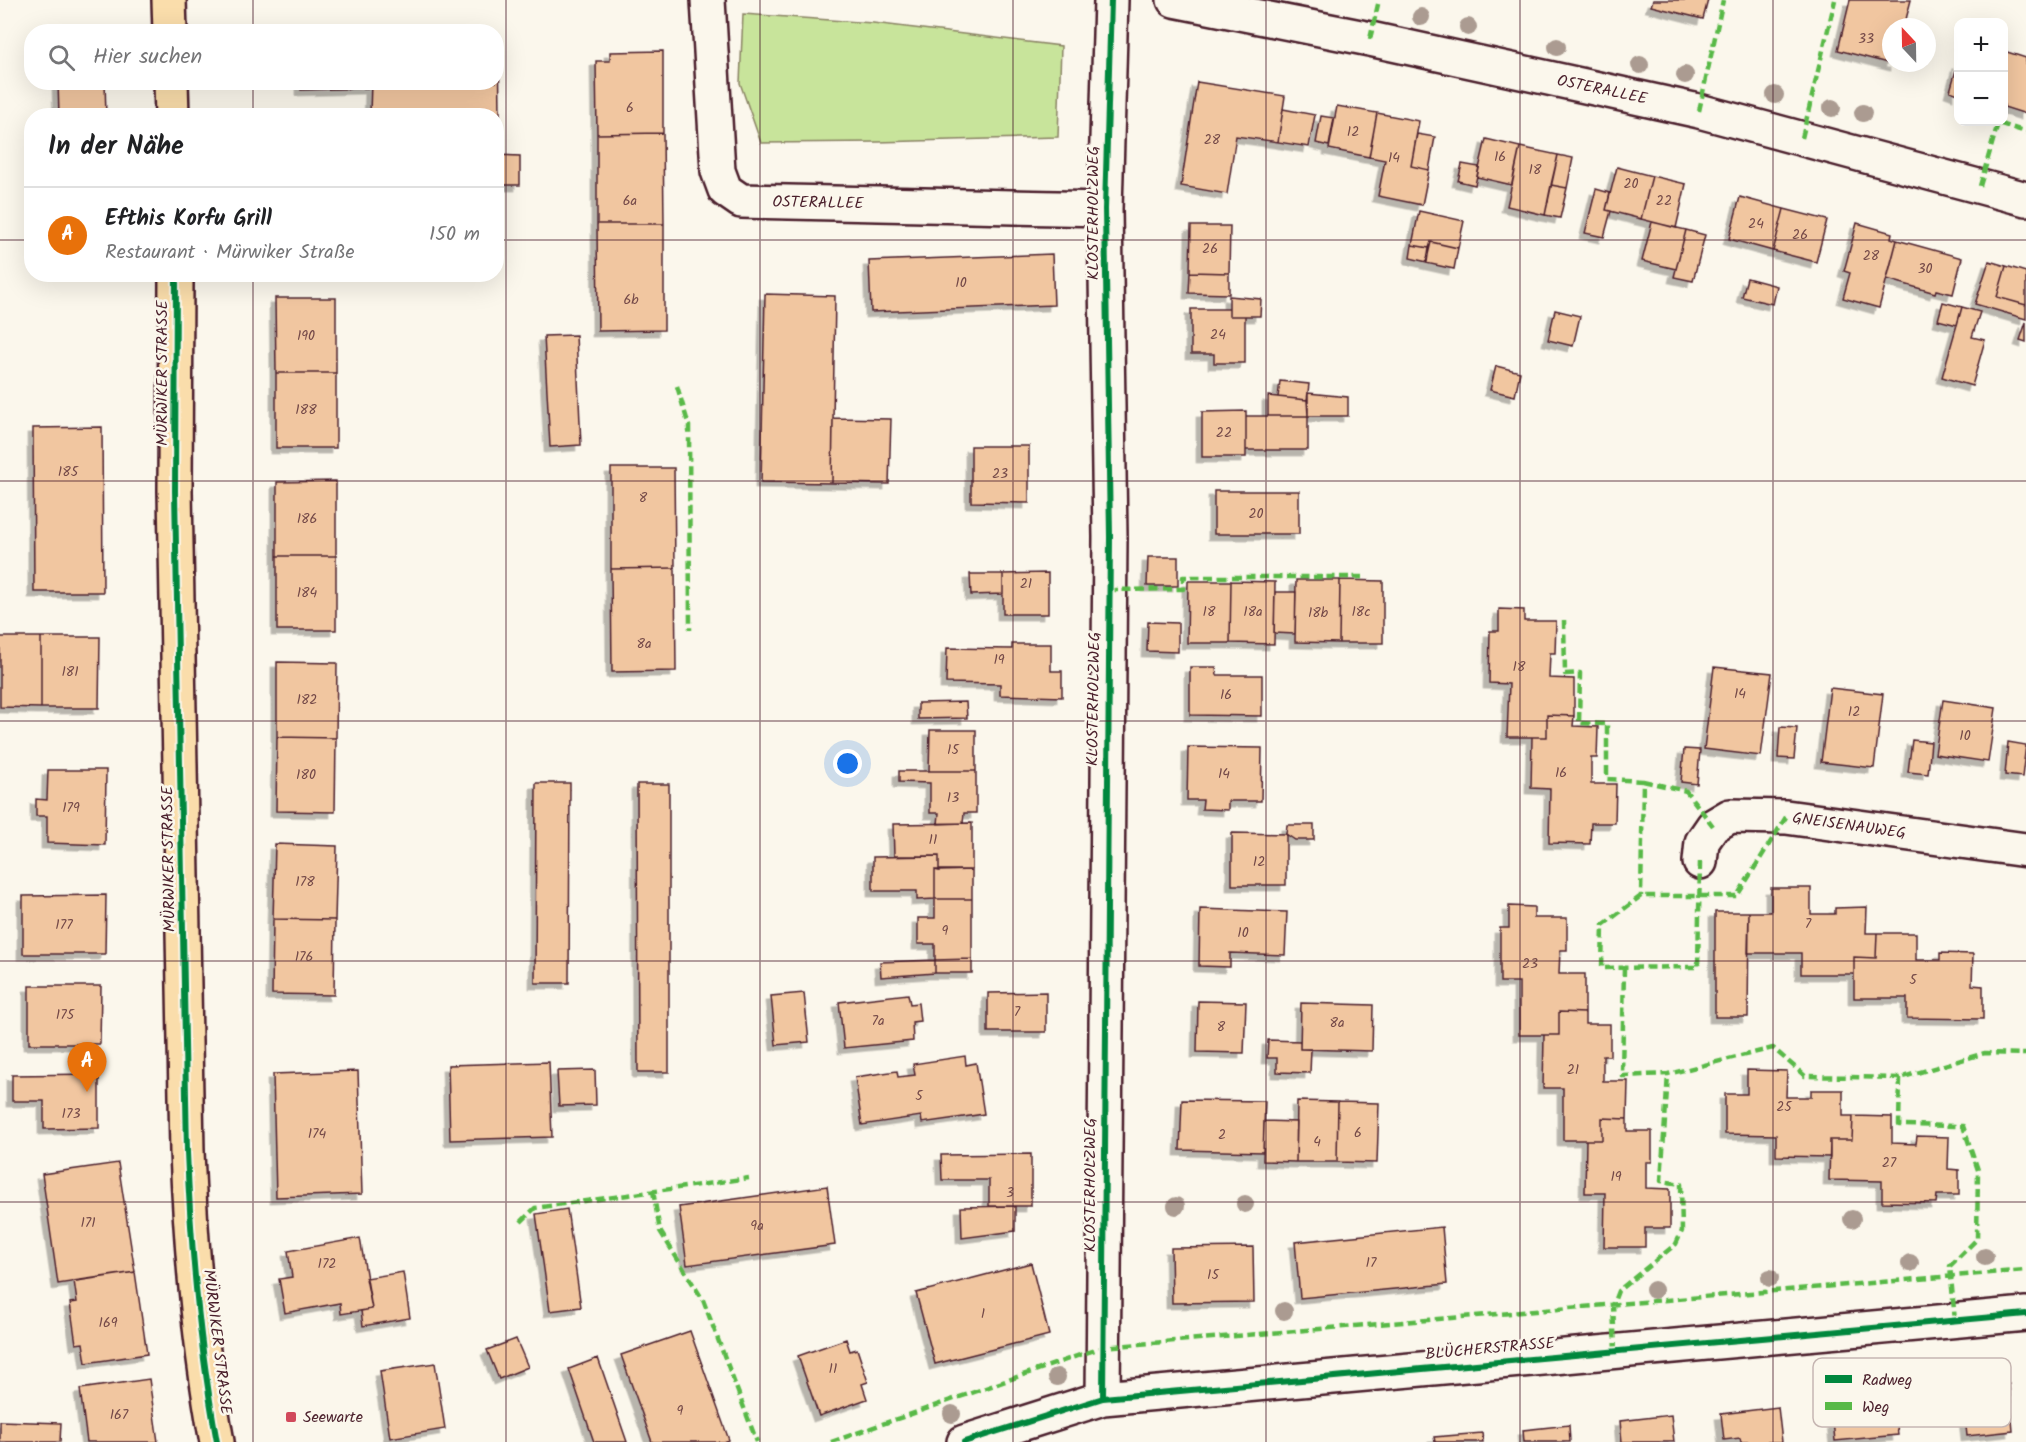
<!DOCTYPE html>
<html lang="de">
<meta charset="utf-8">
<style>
:root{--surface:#fff;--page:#f6f6f6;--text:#202124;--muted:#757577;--line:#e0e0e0;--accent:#d1495b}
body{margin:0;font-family:Kalam,sans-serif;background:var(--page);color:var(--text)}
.controls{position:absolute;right:18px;top:18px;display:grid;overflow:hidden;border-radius:12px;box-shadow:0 6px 24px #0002}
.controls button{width:54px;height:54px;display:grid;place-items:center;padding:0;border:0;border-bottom:2px solid var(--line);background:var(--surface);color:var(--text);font:30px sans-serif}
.compass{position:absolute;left:1882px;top:18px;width:54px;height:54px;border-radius:50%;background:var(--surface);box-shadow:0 6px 24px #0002;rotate:338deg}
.you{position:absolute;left:848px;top:764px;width:21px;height:21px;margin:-15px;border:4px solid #fff;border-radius:50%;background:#1a73e8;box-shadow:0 0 0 9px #1a73e833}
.badge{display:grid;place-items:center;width:39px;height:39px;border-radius:50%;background:var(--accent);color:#fff;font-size:20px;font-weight:700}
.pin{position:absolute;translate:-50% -50px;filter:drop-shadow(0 2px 3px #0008)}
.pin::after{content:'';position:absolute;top:32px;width:21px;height:18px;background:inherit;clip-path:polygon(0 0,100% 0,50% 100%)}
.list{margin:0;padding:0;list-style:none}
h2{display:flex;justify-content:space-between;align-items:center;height:78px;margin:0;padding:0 24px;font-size:26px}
h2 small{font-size:20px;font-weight:400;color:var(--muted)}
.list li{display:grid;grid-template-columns:39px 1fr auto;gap:18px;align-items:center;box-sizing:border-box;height:96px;padding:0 24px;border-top:2px solid var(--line)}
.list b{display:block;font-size:22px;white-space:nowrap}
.list p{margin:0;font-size:20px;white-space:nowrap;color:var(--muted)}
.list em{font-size:20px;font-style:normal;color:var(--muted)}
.icon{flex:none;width:33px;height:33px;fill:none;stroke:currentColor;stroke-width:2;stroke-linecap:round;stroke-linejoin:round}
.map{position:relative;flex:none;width:2026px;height:1442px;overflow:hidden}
.search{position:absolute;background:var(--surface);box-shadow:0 6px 24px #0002;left:24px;top:24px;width:480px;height:66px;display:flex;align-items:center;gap:15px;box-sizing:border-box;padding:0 21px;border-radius:24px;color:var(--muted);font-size:22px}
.panel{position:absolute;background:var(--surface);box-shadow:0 6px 24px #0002;left:24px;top:108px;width:480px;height:174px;border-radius:24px}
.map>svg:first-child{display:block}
</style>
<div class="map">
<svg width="2026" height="1442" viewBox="0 0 2026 1442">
<defs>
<filter id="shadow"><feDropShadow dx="-5.5" dy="5.5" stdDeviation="0" flood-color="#0004"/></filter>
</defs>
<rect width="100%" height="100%" fill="#fbf7ec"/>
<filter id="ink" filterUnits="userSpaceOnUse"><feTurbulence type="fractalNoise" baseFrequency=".0167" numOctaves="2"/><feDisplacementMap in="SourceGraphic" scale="12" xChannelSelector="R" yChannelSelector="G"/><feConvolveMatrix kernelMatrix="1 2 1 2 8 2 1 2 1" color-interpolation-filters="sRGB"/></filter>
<g filter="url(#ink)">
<!-- green -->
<path fill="#c8e49b" stroke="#898263" stroke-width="1.5" d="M743,14L873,23L1061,46L1058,137L878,142L761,143L740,83Z"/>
<!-- building -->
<path fill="#f1c6a0" stroke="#4a1f2b" stroke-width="1.5" filter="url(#shadow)" d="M1653,0H1708L1703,19L1651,6Z
M1850,0H1911L1904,27H1891V63H1895V65L1838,50Z
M496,39H499L500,116H410L370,113L371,82H496Z
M663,51V133L597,134L596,61H610V52Z
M2004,51L2026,58V114L2004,107Z
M1958,63V94L1950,91Z
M58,82H105L106,116H59Z
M301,82H371V88L301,90Z
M1197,82L1285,96L1278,142L1236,136L1227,194L1181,186Z
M1337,106L1377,113L1369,157L1329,149Z
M1283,109L1315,115L1309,147L1278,142Z
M1377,113L1419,121L1411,166L1429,170L1422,205L1378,196L1385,160L1369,157Z
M1321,116L1334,118L1329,146L1316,143Z
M663,133L664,224H597V134Z
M1417,134L1435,137L1429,170L1411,166Z
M1486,139L1520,147L1512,185L1477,177Z
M1520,147L1558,155L1545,215L1507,206Z
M496,155L520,156V185H496Z
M1558,155L1573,158L1567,188L1551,185Z
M1462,164L1479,167L1475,185L1458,181Z
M1617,167L1652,176L1641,219L1606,210Z
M1652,176L1686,184L1676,228L1641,219Z
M1551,185L1567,188L1560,218L1545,215Z
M1596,189L1610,193L1606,210L1611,211L1604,237L1585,233Z
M1740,197L1784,209L1773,251L1729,239Z
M1784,209L1827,220L1816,262L1773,251Z
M1419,211L1464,221L1458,248L1431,242L1429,248L1412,245Z
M1652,222L1686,230L1676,269L1642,261Z
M1857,223L1892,233L1891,238L1897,240L1879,308L1843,298L1850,273L1844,271Z
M597,224H664V330L598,331Z
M1191,226H1230L1229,273L1190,272Z
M1686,230L1705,235L1693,281L1674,277Z
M1897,240L1962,258L1953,294L1936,290L1935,293L1887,279Z
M1431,242L1458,248L1454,269L1426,263Z
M1412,245L1429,248L1427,262L1410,258Z
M1052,254L1054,305L871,312L869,261Z
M1989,261L2006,266L1997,297L2026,305V319L1975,304Z
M2006,266L2026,272V305L1997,297Z
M1190,272L1229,273V294L1189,293Z
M1747,278L1777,286L1773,304L1742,297Z
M765,294L835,296L832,483L761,482Z
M1229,296L1261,299L1260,316H1229Z
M275,298H336V373H276Z
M1943,302L1962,307L1957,325L1938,320Z
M1962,307L1980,312L1972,337L1985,340L1972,386L1942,377Z
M1191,309H1229V316H1245V363H1214V354H1191Z
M1555,310L1580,316L1573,346L1548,340Z
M2026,322V342L2020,340Z
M576,335L581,445L550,447L544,336Z
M1496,366L1520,372L1515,396L1490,390Z
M276,373H336V448H276Z
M1280,381L1309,384L1307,400L1278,397Z
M1308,393L1348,397V416H1308Z
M1268,396L1307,400L1308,416H1268Z
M1246,411V457H1202V412Z
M1246,416H1308V450H1246Z
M833,418L891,419L889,484L832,483Z
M102,427L103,592H34L33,428Z
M971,446H1029V503L971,502Z
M611,468H674L675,568L611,569Z
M336,481V556H277V482Z
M1214,491H1299V534H1214Z
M277,556H336V630H277Z
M1148,557H1178V586H1147Z
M675,568L676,671L612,672L611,569Z
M1048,573V614H1003V574Z
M970,574H1003V594L971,595Z
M1296,580H1340L1339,643L1295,642Z
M1340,580L1383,581V643H1339Z
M1188,581H1231L1230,643H1187Z
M1231,581L1275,582L1274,644L1230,643Z
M1275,592H1296L1295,634L1274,633Z
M1499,609L1524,610V621H1556L1555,653H1550L1549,678L1574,679V716L1547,715V737H1507L1509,684L1489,683L1490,631H1499Z
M1148,622L1178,623V652L1147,651Z
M0,637H41V708L0,707Z
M41,637H100L99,708H41Z
M1012,644H1051V671H1062V697L1000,695V684L946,683L947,648L1012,649Z
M277,662L337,663L336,738L277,737Z
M1190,667H1216L1217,675H1262V716L1190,715Z
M1714,667L1772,673L1761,756L1704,749Z
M1830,688L1883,694L1874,768L1821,762Z
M1943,700L1996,708L1988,762L1935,754Z
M966,702L967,718L918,719V703Z
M1547,715L1574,716L1573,726L1598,727L1597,758H1591V784H1616L1615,823H1591L1590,844L1549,843L1550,789L1531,788L1532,737H1547Z
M1780,727L1797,728L1794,759L1778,758Z
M930,730H976V771H929Z
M277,737L336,738L335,812L276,811Z
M1912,740L1931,742L1928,774L1908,772Z
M2008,742L2026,745L2022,777L2005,775Z
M1188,747L1262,748L1261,801H1228V810L1202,809L1203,800H1187Z
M1684,749L1700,750L1697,784L1681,782Z
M48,770H106L105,845L47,843V816H36V799L47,800Z
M899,771H976V813H964L963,823L938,824L939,813H930V783L899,782Z
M536,783H570L569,983H535Z
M637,784H669V1072H638Z
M972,823V870L939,871V856H894L893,824Z
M1287,825H1314V840H1295L1286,834Z
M1232,833L1286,834V885H1232Z
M275,844L337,846L335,920L273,919Z
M939,856V871L935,870V899L917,900V891H873V857Z
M935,870H972V899H935Z
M1771,888H1811V914H1835V908L1867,907L1866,933H1877L1876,958L1854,957V974H1801V953H1748L1749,912H1771Z
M106,895L105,954H23V896Z
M935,899H972V959L935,960V944H918V918H935Z
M1509,906L1534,907V918H1567V950H1560L1559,974H1585V1013L1559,1012V1035H1519V982H1500V928H1509Z
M1200,909L1287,912L1285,955L1230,953V967L1199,966Z
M1715,912H1749L1748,1017H1715Z
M273,919L335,920L334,995L272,994Z
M1877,933H1916V960H1940V953L1973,954L1972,985L1983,986V1019L1907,1018V998H1854V957L1876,958Z
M972,959V973H935V960Z
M935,960V973L881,977L880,962Z
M29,986H101L100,1044H29Z
M1046,992V1032H988V993Z
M804,993L809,1042L776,1045L771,996Z
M908,994L910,1004L918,1003L920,1021L912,1022L913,1041L844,1048L839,1002Z
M1198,1001L1246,1002L1244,1053L1197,1052Z
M1301,1003L1373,1005L1372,1051L1300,1049Z
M1559,1012L1585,1013V1024H1610V1056H1603V1081H1628L1627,1119L1602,1118V1140H1563V1088H1543L1544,1035H1559Z
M1268,1040L1300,1041V1049H1311L1310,1073L1277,1072V1058H1267Z
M965,1056L966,1065L976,1063L984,1114L922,1123L921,1116L862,1125L855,1077L897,1071L898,1077L915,1075L913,1064Z
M549,1062L552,1137L450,1140L448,1065Z
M595,1070L596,1105L559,1106L557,1071Z
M1747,1070L1787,1071L1786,1097H1811V1090H1843V1116H1853L1852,1140H1830V1157L1776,1156V1135L1725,1134V1094H1747Z
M358,1071L362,1194L276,1197L273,1074Z
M99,1074V1128L44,1129V1101H12V1075Z
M1182,1100L1265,1101L1263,1152L1180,1150Z
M1297,1101L1338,1102L1337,1162H1296Z
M1338,1102L1379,1103L1377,1163L1337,1162Z
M1853,1116L1892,1117V1143L1916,1144L1917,1136L1949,1137L1948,1169L1959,1170V1195H1937L1936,1203L1882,1202V1181L1829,1180L1830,1140H1852Z
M1602,1118L1627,1119V1131H1652V1162H1646V1188L1670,1189V1228H1645V1247H1604L1605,1193H1585L1586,1140H1602Z
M1264,1121L1297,1122L1296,1162L1263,1161Z
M1031,1154V1206H989V1180H942L941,1155Z
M118,1163L135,1272L58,1284L42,1174Z
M827,1186L835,1245L687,1265L679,1207Z
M1015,1206V1231L962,1238L961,1207Z
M567,1209L581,1307L550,1311L536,1214Z
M1442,1227L1447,1284L1300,1298L1295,1242Z
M360,1238L372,1309L341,1314L340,1303L285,1313L279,1279L292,1277L288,1251Z
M1253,1247L1254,1302L1172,1303L1171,1248Z
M1031,1263L1049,1335L935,1364L916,1293Z
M135,1272L147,1354L86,1363L83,1343L76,1344L70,1303L77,1302L74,1281Z
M403,1272L410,1318L363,1326L361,1311L372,1309L366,1278Z
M690,1331L729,1440L724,1442H652L621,1355Z
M516,1339L528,1367L499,1379L487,1350Z
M846,1339L850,1351L857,1349L868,1382L862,1384L867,1399L819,1416L798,1356Z
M598,1358L627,1442H594L569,1369Z
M435,1363L445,1429L390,1438L380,1371Z
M149,1379L158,1442H87L80,1389Z
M2009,1384L2013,1431L1967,1436L1962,1389Z
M1894,1395L1898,1435L1835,1441L1831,1401Z
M1778,1407L1782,1442H1741L1740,1438L1724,1440L1721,1414Z
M1671,1415L1674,1442H1622L1620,1421Z
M0,1421L61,1423L60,1442H0Z
M1569,1425L1570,1442H1524L1523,1430Z
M1482,1433L1483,1442H1435L1434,1437Z"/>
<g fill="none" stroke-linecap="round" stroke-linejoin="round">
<!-- minor casing -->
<g stroke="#4a1f2b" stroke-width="38">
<path id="minor" d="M708,0L718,171L725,190L741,201L1105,209
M1174,0L1370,39L1699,111L2026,199
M1700,862L1702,842L1713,826L1730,816L1786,817L2026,850
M1103,1398L1110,537L1105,209L1111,0
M964,1442L1103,1398L2026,1314"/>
</g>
<!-- major casing -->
<g stroke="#4a1f2b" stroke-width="38">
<path id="major" d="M169,0L170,32
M171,82L172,116
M176,274L175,491L187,1152C191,1250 199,1345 217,1442"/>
</g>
<!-- minor -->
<use href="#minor" stroke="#fbf7ec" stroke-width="33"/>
<!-- major -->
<use href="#major" stroke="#faddab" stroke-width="33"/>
<!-- quiet -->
<path stroke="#58b947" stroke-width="4.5" stroke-dasharray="9 4.5" stroke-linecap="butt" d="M1370,39L1379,0
M1699,111L1723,0
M1802,138L1835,0
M1980,186L1998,123L2026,132
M677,386L689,426L690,630
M1109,590L1183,589V577H1362
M1564,620L1565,674L1580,673L1579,723L1607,724V779L1643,781L1641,896
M1643,781L1686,791L1713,826
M1700,862L1698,967L1602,968L1603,925L1641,896H1737L1786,817
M1624,967L1622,1076L1668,1074L1773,1048L1805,1076L1900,1078L1985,1053L2026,1054
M1900,1078L1899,1125L1963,1126L1978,1170L1977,1239L1950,1266L1955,1321
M653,1191L660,1231L703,1300L757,1442
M521,1222L535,1208L749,1178
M1615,1352L1613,1304L1618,1291L1676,1244L1682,1231L1681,1184L1661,1181L1668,1074
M831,1442L1103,1347L2026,1270"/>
<!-- cycleway casing -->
<g stroke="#fbf7ec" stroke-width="10">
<path id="cycleway" d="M176,274L175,491L187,1152C191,1250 199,1345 217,1442
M1103,1398L1110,537L1105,209L1111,0
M964,1442L1103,1398L2026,1314"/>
</g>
<!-- cycleway -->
<use href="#cycleway" stroke="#00873e" stroke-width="6"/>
</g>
<!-- trees -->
<g fill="#ab9b91">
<circle cx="1421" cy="17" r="9"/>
<circle cx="1468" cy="27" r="9"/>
<circle cx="1557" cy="47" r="9"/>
<circle cx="1640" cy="65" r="9"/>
<circle cx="1685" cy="75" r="9"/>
<circle cx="1775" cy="95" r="9"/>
<circle cx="1832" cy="108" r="9"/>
<circle cx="1863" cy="113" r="9"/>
<circle cx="1245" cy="1204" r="9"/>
<circle cx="1176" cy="1206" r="9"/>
<circle cx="1852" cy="1219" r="9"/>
<circle cx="1985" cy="1257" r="9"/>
<circle cx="1910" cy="1263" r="9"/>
<circle cx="1770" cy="1278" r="9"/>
<circle cx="1654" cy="1290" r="9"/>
<circle cx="1284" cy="1311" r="9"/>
<circle cx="1057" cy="1377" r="9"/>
<circle cx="952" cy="1414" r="9"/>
</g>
</g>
<!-- grid -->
<path fill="none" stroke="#4a1f2b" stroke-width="1.5" stroke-opacity="0.55" d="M253,0V32M506,0V1442M760,0V1442M1013,0V1442M1266,0V1442M1520,0V1442M1773,0V1442M253,82V116M0,240H32M496,240H2026M253,274V1442M0,481H2026M0,721H2026M0,961H2026M0,1202H2026"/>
<!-- markers -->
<rect fill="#d1495b" stroke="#fbf7ec" stroke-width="2" x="285" y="1411" width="12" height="12" rx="3"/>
<g text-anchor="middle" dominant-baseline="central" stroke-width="5" stroke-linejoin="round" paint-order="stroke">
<!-- number labels -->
<g font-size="14" fill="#744948">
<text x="1866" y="39">33</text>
<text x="630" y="108">6</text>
<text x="1353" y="132">12</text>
<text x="1212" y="140">28</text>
<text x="1500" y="157">16</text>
<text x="1394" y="158">14</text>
<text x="1535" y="170">18</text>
<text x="1631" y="184">20</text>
<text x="630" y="201">6a</text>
<text x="1664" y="201">22</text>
<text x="1756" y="224">24</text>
<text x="1800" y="235">26</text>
<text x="1210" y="249">26</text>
<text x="1871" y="256">28</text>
<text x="1925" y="269">30</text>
<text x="961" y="283">10</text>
<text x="631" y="300">6b</text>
<text x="1218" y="335">24</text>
<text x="306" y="336">190</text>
<text x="306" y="410">188</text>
<text x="1224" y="433">22</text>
<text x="68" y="472">185</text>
<text x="1000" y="474">23</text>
<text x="643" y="498">8</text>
<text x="1256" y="514">20</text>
<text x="307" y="519">186</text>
<text x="1026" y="584">21</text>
<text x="307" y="593">184</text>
<text x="1209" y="612">18</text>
<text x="1253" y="612">18a</text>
<text x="1361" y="612">18c</text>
<text x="1318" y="613">18b</text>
<text x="644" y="644">8a</text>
<text x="999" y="660">19</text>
<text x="1519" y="667">18</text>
<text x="70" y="672">181</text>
<text x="1740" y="694">14</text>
<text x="1226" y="695">16</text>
<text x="307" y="700">182</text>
<text x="1854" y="712">12</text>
<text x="1965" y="736">10</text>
<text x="953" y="750">15</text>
<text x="1561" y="773">16</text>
<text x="1224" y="774">14</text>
<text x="306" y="775">180</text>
<text x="953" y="798">13</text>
<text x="71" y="808">179</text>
<text x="933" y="840">11</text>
<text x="1259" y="862">12</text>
<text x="305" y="882">178</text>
<text x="1808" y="924">7</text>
<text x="64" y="925">177</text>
<text x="945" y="931">9</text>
<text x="1243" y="933">10</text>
<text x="304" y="957">176</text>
<text x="1530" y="964">23</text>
<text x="1913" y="980">5</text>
<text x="1017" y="1012">7</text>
<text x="65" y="1015">175</text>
<text x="878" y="1021">7a</text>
<text x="1337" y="1023">8a</text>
<text x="1221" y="1027">8</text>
<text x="1573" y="1070">21</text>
<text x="919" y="1096">5</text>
<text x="1784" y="1107">25</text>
<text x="71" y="1114">173</text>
<text x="1358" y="1133">6</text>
<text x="317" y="1134">174</text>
<text x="1222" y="1135">2</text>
<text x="1317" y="1142">4</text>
<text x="1889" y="1163">27</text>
<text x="1616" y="1177">19</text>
<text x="1010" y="1193">3</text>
<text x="88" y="1223">171</text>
<text x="757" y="1226">9a</text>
<text x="1371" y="1263">17</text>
<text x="327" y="1264">172</text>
<text x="1213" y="1275">15</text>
<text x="983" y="1314">1</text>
<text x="108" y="1323">169</text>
<text x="833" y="1369">11</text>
<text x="680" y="1411">9</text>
<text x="119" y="1415">167</text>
</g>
<!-- street labels -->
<g font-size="16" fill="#4a1f2b" stroke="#fbf7ec">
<text transform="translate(1602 90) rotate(12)">OSTERALLEE</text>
<text transform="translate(818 203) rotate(1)">OSTERALLEE</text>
<text transform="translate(1093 213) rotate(-90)">KLOSTERHOLZWEG</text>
<text transform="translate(162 373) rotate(-90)">MÜRWIKER STRASSE</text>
<text transform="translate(1094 699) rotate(-89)">KLOSTERHOLZWEG</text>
<text transform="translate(1849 826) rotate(8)">GNEISENAUWEG</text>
<text transform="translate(169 859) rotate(-91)">MÜRWIKER STRASSE</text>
<text transform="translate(1090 1185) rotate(-90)">KLOSTERHOLZWEG</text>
<text transform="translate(217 1342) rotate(83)">MÜRWIKER STRASSE</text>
<text transform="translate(1490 1349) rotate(-5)">BLÜCHERSTRASSE</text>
</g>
<!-- poi labels -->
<g font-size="16" fill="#4a1f2b" stroke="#fbf7ec" text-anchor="start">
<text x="303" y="1417">Seewarte</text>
</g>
</g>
<!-- legend -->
<rect x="1813" y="1358" width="198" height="69" rx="9" fill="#fbf7ec" stroke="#c6b6b2" stroke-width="1.5"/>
<rect x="1825" y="1375" width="27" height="8" fill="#00873e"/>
<rect x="1825" y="1402" width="27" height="8" fill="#58b947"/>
<g font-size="16" fill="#4a1f2b">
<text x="1862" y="1385">Radweg</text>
<text x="1862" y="1412">Weg</text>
</g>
</svg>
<div class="controls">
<button>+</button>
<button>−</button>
</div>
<svg class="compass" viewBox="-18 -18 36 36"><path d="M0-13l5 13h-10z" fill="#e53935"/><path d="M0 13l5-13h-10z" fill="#757577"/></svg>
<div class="you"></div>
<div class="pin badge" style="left:87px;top:1092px;background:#e8710a">A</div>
<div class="search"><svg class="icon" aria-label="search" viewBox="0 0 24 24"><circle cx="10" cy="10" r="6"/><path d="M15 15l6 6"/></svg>Hier suchen</div>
<section class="panel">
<h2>In der Nähe<small></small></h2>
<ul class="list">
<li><span class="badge" style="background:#e8710a">A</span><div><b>Efthis Korfu Grill</b><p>Restaurant · Mürwiker Straße</p></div><em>150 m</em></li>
</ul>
</section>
</div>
